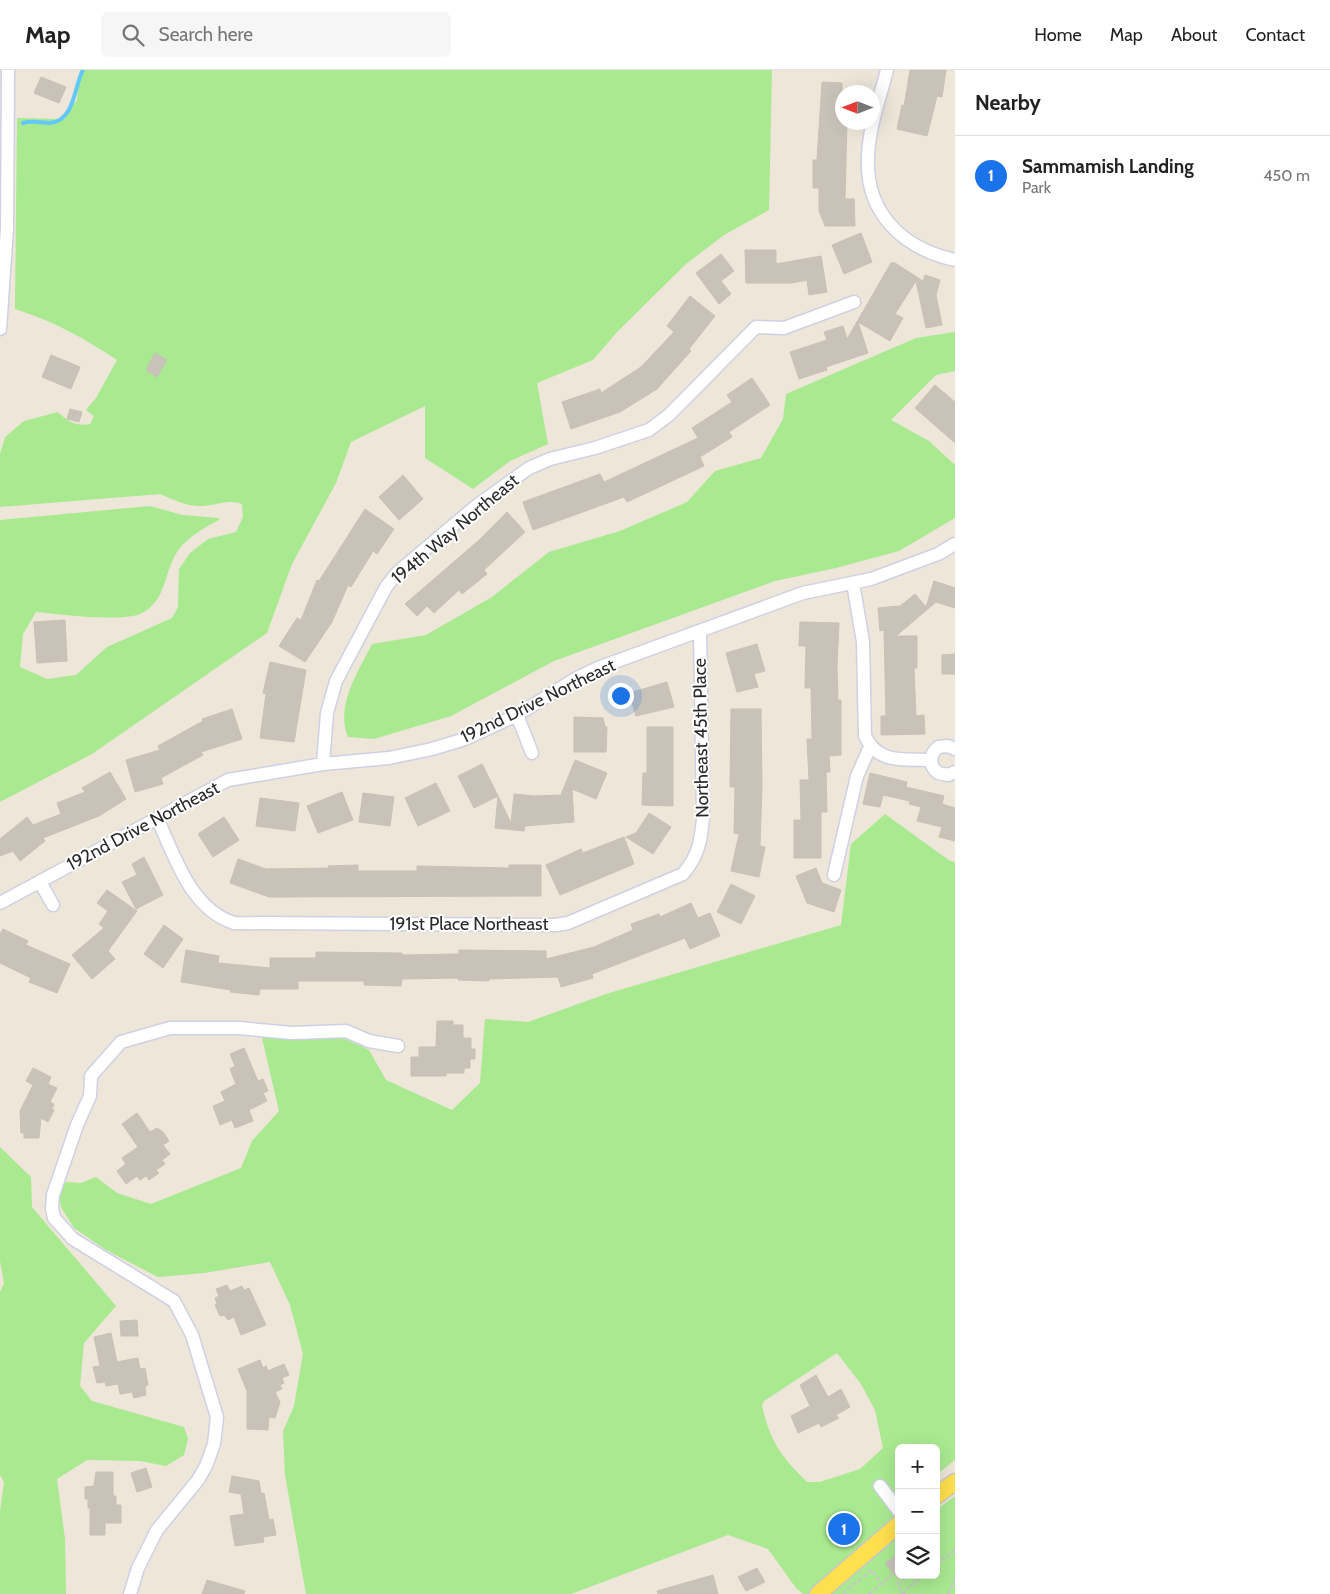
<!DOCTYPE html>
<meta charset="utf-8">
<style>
:root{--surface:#fff;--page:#f6f6f6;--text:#222;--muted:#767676;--line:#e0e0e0;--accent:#1a73e8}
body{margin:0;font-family:Cabin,sans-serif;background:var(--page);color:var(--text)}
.controls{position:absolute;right:15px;bottom:15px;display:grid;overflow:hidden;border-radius:8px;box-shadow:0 5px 20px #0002}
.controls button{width:45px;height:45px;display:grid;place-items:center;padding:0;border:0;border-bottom:1px solid var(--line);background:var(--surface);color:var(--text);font:25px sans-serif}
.compass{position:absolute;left:835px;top:15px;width:45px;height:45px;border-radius:50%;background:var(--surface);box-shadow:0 5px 20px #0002;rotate:270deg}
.you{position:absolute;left:620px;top:625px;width:18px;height:18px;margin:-12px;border:4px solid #fff;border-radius:50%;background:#1a73e8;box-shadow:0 0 0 8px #1a73e833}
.badge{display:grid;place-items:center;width:32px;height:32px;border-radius:50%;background:var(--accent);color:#fff;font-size:16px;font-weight:700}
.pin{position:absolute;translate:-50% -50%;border:2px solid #fff;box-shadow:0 1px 5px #0006}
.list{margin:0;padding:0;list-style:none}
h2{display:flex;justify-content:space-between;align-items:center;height:65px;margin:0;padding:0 20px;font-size:21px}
h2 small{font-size:16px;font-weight:400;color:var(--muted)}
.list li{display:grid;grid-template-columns:32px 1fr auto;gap:15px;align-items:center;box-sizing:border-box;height:80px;padding:0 20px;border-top:1px solid var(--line)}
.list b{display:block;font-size:19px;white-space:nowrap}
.list p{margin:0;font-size:16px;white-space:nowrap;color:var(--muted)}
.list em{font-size:16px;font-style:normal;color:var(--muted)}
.icon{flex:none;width:28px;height:28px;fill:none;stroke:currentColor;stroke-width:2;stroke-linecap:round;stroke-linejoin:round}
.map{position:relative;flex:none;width:955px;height:1524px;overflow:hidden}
header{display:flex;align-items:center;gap:30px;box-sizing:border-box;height:70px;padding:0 25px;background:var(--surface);border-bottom:1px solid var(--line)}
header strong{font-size:24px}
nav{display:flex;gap:28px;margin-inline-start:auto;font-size:18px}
.search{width:350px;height:45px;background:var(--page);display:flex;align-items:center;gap:12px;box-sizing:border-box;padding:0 18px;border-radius:8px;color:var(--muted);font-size:19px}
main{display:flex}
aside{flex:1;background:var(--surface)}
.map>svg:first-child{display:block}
</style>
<header>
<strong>Map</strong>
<div class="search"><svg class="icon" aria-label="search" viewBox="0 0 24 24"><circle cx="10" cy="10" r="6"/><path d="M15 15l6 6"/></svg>Search here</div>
<nav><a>Home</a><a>Map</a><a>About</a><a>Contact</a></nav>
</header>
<main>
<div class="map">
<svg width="955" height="1524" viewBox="0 0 955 1524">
<rect width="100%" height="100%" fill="#ede6d9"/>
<!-- green -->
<path fill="#a9e990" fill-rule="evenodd" d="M80,0H772L769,140L724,165L686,194L617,262L593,290L537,313L548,374L510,391L473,419L425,388V336L351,372L336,413L292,494L267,563L92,684L0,732V450L150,436L182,445L219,448V450C205,457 188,467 179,479C163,501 168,529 142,543C124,553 58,544 36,542L23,564L20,597L47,609L76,605L107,577L172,548L178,537L179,499L190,483L208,469L236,462L243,447L242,434C226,429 219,435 203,436C188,437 174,430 160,424L0,437V384L5,367L24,351L58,342C67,351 76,357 90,354L94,346L86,340L96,328L117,290C84,268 53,251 15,239L17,48L65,49L66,43L77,30Z
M955,262V301L936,305L891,350L929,371L955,395V448L899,481L836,498L775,511L554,591L451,646L374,669L348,667C335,636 358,602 372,574L426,565L492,527L549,482L620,461L687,432L715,401L761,388L783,349L786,324L916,268Z
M885,744L950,791L955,792V1390L936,1405V1378H899V1505H936V1440L955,1426V1524H803L796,1518L768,1479L728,1465L571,1524H306L285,1405L283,1361L294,1336L303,1284L290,1235L270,1192L204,1203L158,1207L106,1180L74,1158L61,1137L57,1121L66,1112L81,1113L96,1107L117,1123L151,1134L241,1098L252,1071L279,1041L262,968H343L369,980L386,1010L452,1040L480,1013L485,949L528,952L606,924L841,855L851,774ZM837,1283L861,1314L875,1340L883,1378L860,1399L820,1412H807C780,1385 771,1373 762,1336L764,1331Z
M0,1077L31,1107L32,1137L116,1236L84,1273L80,1316L92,1331L184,1357L188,1369L184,1385L166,1396L140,1391L87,1390L57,1409L65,1469L66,1524H0V1442L4,1412L0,1405V1222L4,1213L0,1191Z"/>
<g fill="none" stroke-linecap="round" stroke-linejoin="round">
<!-- stream -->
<path stroke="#61c8fa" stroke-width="4" d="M23,53C34,50 40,53 50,53C75,51 74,16 83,0"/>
</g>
<!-- building -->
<path fill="#c8c2b9" stroke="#c8c2b3" d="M910,0H946L942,27L937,26L927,66L897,59L902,35L904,36Z
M41,7L66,17L59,33L34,23Z
M822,12L842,13V53H847L845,129H854L855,156H825L819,141V118H813V90H817Z
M861,163L872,192L844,204L832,175Z
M745,180H776V194L821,186L827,222L809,225L807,210L792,213H746Z
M721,184L734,201L721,211L731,224L719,234L696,203Z
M891,193H895L923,211L925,205L940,210L936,225L942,255L926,258L916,211L895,244L903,248L890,271L858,252L868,283L826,297L827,300L799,309L790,282L827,270L824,262L843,256L847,269Z
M690,226L715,246L689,279L691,281L657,319L620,342L571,359L562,332L600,319L601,323L641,297L674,262L667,256Z
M155,283L167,290L157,307L146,300Z
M51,285L80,297L71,319L42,307Z
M752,308L770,335L729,362L732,367L700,387L704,396L627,432L624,427L533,460L523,432L600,404L604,412L698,368L692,358L732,332L727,325Z
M935,315L955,332V373L915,338Z
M70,339L82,342L79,352L67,349Z
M403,405L423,429L399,450L379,427Z
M365,439L394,459L377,484L373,481L351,517L348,515L332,552L305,592L279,576L297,548L301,550L317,510L319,511Z
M507,442L525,462L484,500L487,504L462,524L459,520L434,543L427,536L417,546L405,534L478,471Z
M934,511L955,518V538L936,532L896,566H917V598H914L916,646L924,645L925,664L881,665V646H886L884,560L880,561L878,538L900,536L915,524L926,537Z
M65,550L67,591L37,593L34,552Z
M800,552L839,553L837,596L838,630H841V685L829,686L830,702H826L827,742H821V788H794V750H801L800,710H809L807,669H812L811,618H805L806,576H799Z
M757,574L765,601L754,604L758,617L737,622L726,583Z
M955,584V604H942V585Z
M270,592L306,600L294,672L260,668L266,624L263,623Z
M667,612L674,637L636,646L629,623Z
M232,639L242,669L201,682L203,685L161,708L163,714L135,722L126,690L160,680L158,676L203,651L202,649Z
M731,639H761L762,717L760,776L765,777L759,807L731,801L739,764L734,763L735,717H730Z
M574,647L603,648L605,657H607L606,682H574Z
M647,657H673V736L642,735L643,703H647Z
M575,690L607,703L596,729L572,719L574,752L525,756L524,761L495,758L498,726L511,753L514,724L535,726L561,725Z
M482,694L498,726L474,738L458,706Z
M110,702L126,729L99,746L43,768L45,771L20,791L13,781L0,786V769L27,747L33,755L61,744L57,733L85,722L82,718Z
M870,703L907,712L906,717L944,726L942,734L955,738V771L939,767L942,757L917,751L921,737L909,734L910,731L883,725L880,737L863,734Z
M436,713L450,741L418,756L405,728Z
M342,722L353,750L318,763L307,736Z
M363,723L394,727L390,756L359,752Z
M260,728L299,733L295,761L256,756Z
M649,743L671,757L653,784L626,767L636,763Z
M224,747L239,770L213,787L198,764Z
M624,767L634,794L560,825L546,795L581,779L583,783Z
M144,787L163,825L136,839L122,812L137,805L132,794Z
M238,789L266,799L329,798L328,796L358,795V801H417V796L509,798V795H541V826L269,827L230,813Z
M816,798L822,813L841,820L834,842L807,833L796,806Z
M731,814L755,826L741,854L717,842Z
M107,820L137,841L108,881L115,889L92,909L72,885L104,858L99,854L108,841L97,833Z
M691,833L698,848L710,843L720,866L690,879L685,868L592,904L593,908L561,917L558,907L489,909V911L458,910V908L402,909L401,916L364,915V911H298V919H260L259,925L230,922L231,920L181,912L186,880L219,886L218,893L270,898V888H316V882L402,883V885L459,884V880L546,881V889L594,877L633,860L631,854L659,844L660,847Z
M164,855L183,869L163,898L144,884Z
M3,859L28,871L26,875L70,894L57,923L29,912L31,908L0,893V864Z
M437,951H453V955H463V968H471V979H475V989H470V998H464V1003H446V1006H411V987H419V977H436Z
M244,978L258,1011L263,1009L268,1021L263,1023L267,1031L249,1040L253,1051L235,1058L232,1050L220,1055L213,1036L225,1031L221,1022L236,1014L230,999L235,996L230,984Z
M33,998L51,1007L48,1014L57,1018L50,1032L54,1034L52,1039L54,1040L48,1052L41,1048L39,1068H24V1063H21L20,1041L33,1015L26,1011Z
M137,1043L150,1062L157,1058L163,1062L169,1071L163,1075L170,1084L162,1090L165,1094L156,1100L159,1103L149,1110L146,1106L140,1110L137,1106L126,1114L117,1101L126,1094L122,1088L138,1077L122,1054Z
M227,1215L230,1221L242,1216L244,1220L249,1218L266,1255L241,1265L234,1247L228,1250L224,1245L220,1246L215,1235L217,1234L215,1228L219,1226L216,1219Z
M137,1250L138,1266H121L120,1251Z
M111,1263L117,1292L138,1288L140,1299L145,1298L148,1315L145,1316L146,1325L134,1328L132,1322L120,1324L118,1314L106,1316L105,1312L97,1313L93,1297L100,1296L94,1267Z
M260,1290L263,1298L266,1296L268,1301L284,1294L289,1305L282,1308L284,1313L280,1315L282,1319L275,1322L280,1332L275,1348L269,1347L268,1360L247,1359V1321L238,1299Z
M816,1305L828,1327L841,1319L850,1337L836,1345L839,1348L821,1357L819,1353L798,1363L791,1346L810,1336L800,1315Z
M146,1398L152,1417L137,1422L131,1403Z
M96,1402H113V1426H116V1435H121V1453H105V1465H90V1438H88V1429H85V1417L94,1416Z
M232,1406L259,1411L261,1424L264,1423L269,1450L273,1449L276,1465L263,1467L264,1472L235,1476L230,1446L244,1444L241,1424L229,1422Z
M899,1482V1510L885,1494Z
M757,1498L765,1512L746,1521L738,1507Z
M713,1505L718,1524H658L657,1521Z
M207,1510L245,1521L244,1524H202Z"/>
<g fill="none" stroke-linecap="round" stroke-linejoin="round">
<!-- minor casing -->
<g stroke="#ced1e4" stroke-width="15">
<path id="minor" d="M887,0C880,28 869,57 868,86C865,143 902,178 955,190
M0,259L7,158L8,0
M853,513L863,572L865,666C878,694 903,689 931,690
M517,645L532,683
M955,679L948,676L938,677C929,685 929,696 938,703L948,705L955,702
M323,694L327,643L336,611L386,517L398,502L475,437L529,398L550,389L595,378L649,360L669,345L756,257L784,258L854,232
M157,748C175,786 190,839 234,853L556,855L568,853L683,804C698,786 701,772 703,748L700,561
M834,805L857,706L870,677
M40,812L53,835
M0,833L228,710L323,694L389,688L432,679L465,669L517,645L575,609L598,598L803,523L871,509L938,484L955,474
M880,1416L899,1441
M130,1524L138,1498L157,1460L198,1410L206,1396L214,1374L217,1347L192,1265L174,1231L73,1169L54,1148L52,1138L53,1125L77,1055L90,1026L91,1006L121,972L170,958H239L292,963L346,961L369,971L398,976"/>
</g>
<!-- major casing -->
<g stroke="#c7c7c7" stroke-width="19">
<path id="major" d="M936,1426L955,1412
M818,1524L899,1454"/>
</g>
<!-- path -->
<path stroke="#c7c7c7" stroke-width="2.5" stroke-dasharray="4 2.5" stroke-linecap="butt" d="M835,1452L853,1475
M936,1495L955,1480
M843,1523L872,1500L882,1514
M869,1524L899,1499
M901,1524L924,1505
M905,1524L897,1515L909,1505
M948,1524L955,1509"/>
<!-- minor -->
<use href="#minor" stroke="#fff" stroke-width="12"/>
<!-- major -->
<use href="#major" stroke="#fedf4d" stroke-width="16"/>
</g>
<g text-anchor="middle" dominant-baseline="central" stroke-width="4" stroke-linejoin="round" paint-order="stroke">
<!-- street labels -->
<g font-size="18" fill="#292929" stroke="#fff">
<text transform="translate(455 459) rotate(-40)">194th Way Northeast</text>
<text transform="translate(538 631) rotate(-26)">192nd Drive Northeast</text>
<text transform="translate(701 668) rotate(-91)">Northeast 45th Place</text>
<text transform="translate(143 756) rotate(-28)">192nd Drive Northeast</text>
<text x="469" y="854">191st Place Northeast</text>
</g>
</g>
</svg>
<div class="controls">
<button>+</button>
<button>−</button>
<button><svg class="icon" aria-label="layers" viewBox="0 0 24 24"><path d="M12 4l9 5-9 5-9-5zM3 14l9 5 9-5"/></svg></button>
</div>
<svg class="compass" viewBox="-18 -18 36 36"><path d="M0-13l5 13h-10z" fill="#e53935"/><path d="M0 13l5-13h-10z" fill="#767676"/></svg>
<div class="you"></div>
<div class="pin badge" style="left:844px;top:1459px">1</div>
</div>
<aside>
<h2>Nearby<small></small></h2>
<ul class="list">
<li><span class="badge">1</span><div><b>Sammamish Landing</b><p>Park</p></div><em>450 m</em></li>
</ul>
</aside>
</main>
